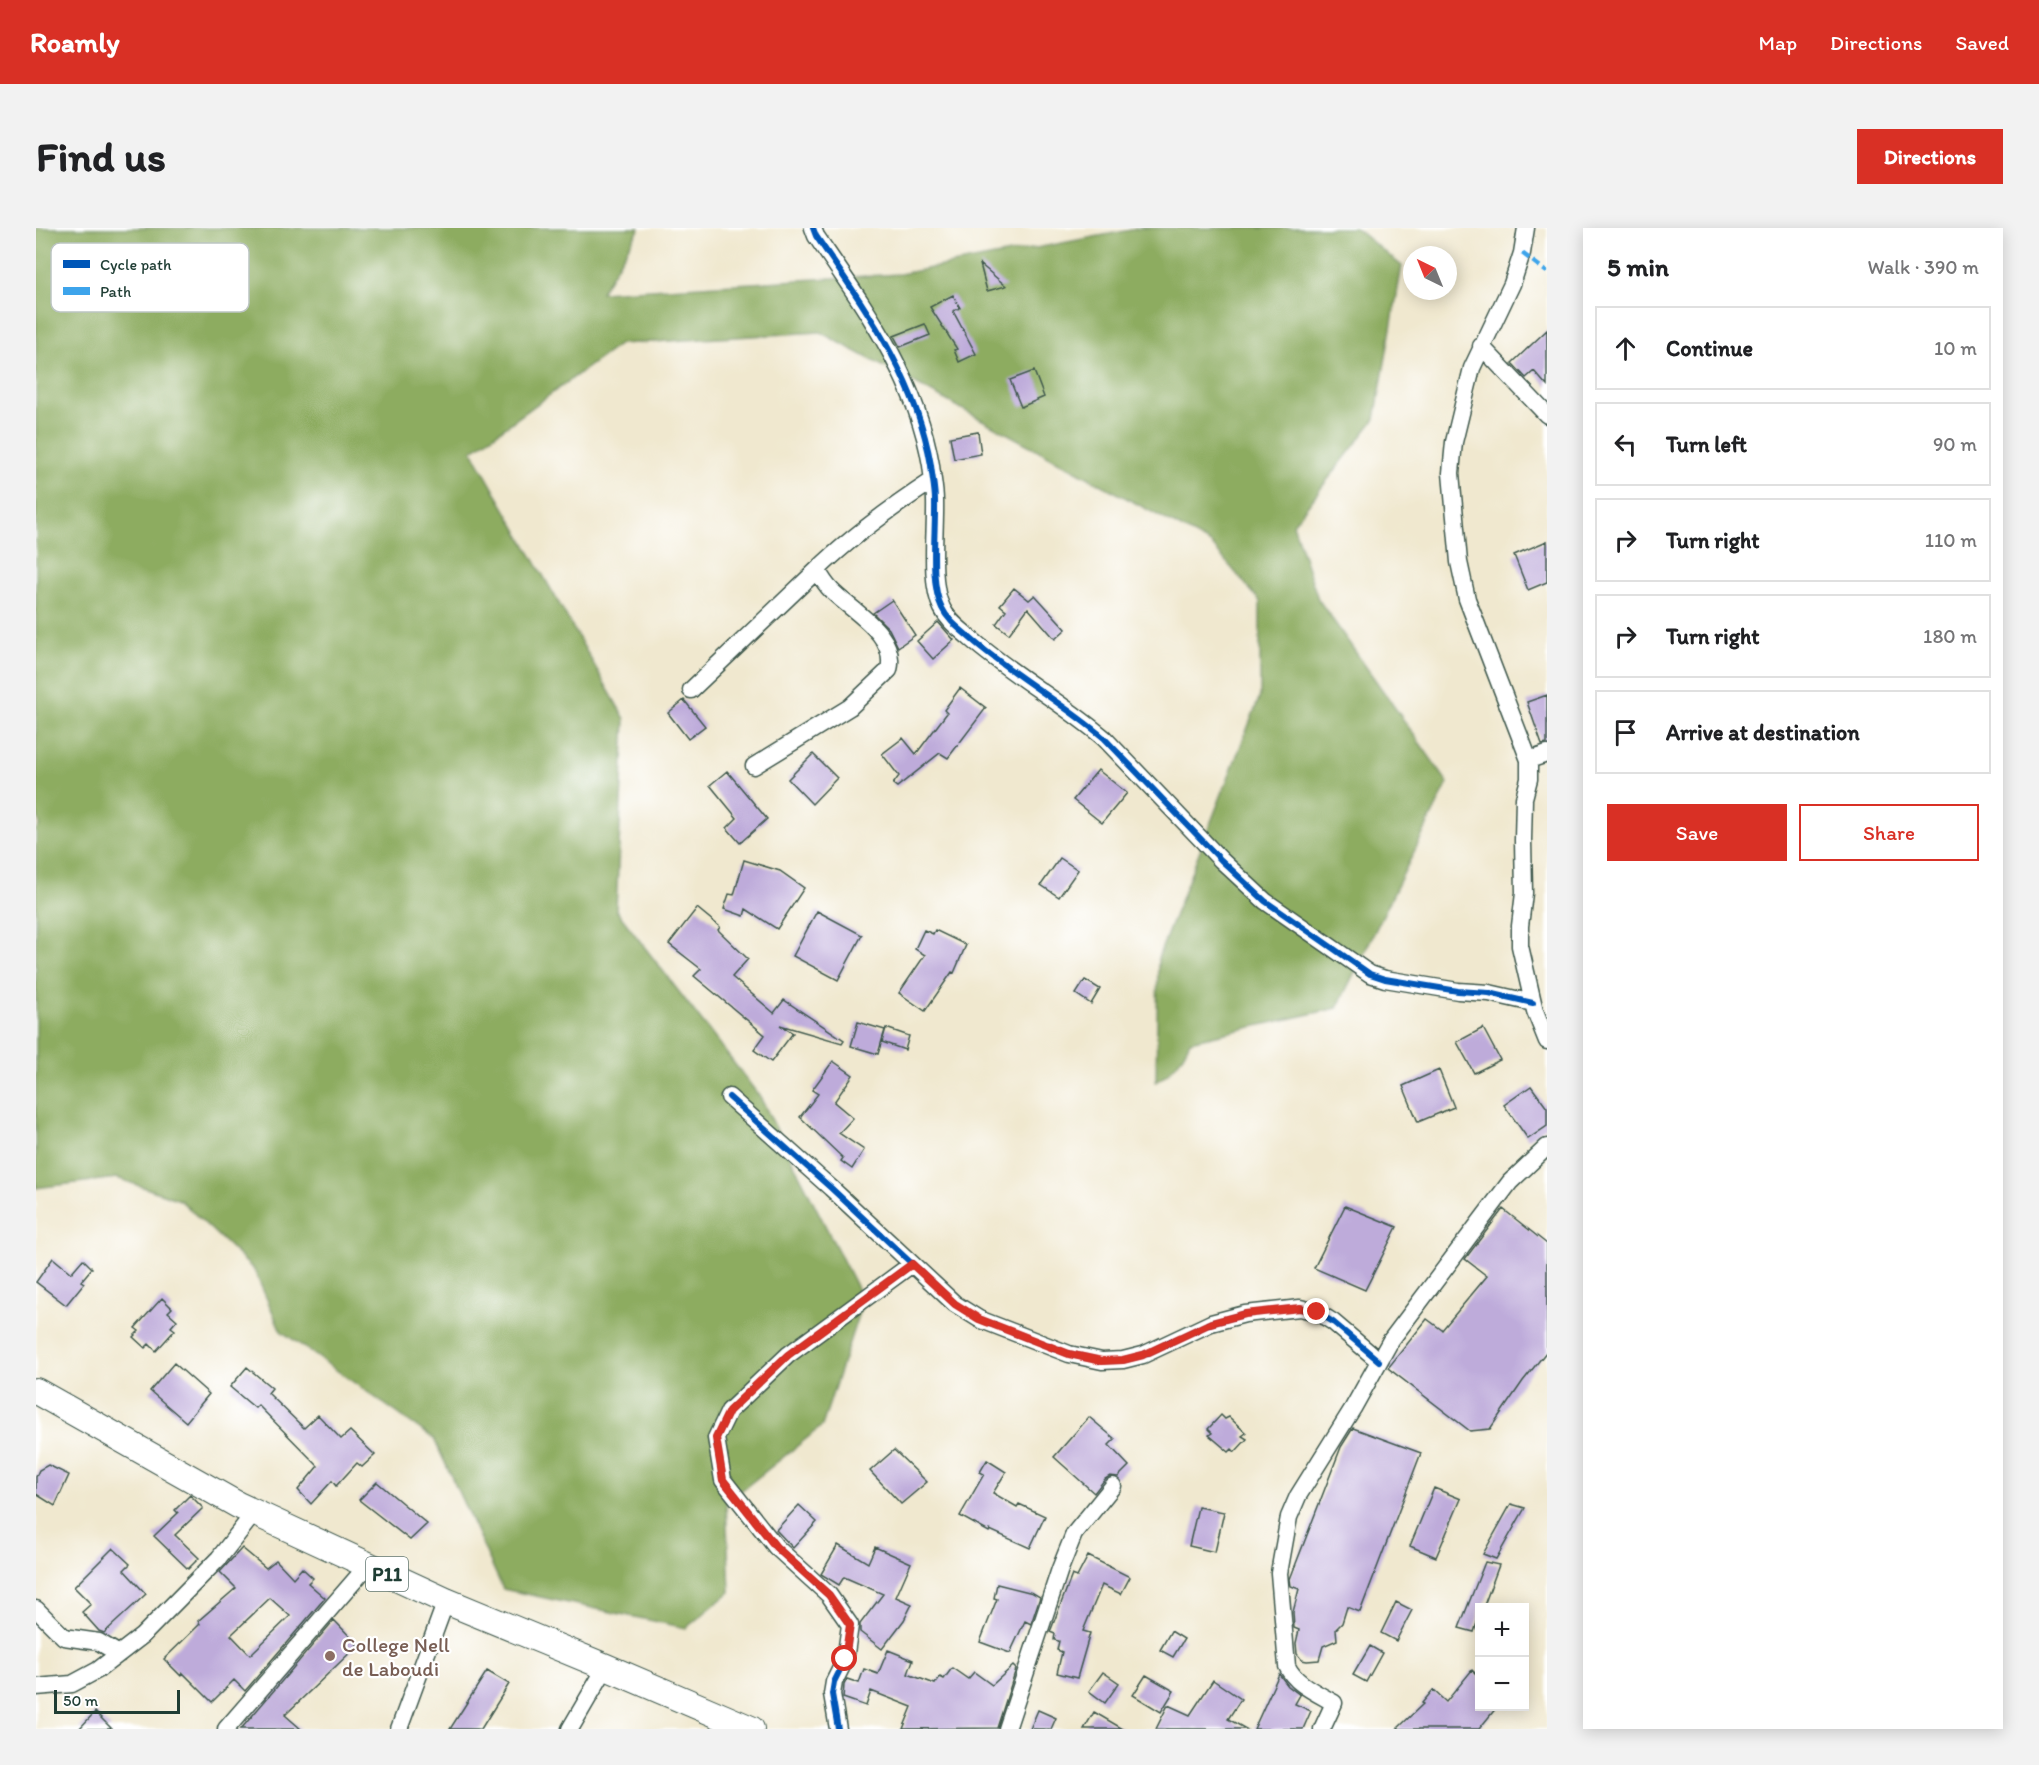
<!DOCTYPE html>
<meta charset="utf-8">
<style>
:root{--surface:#fff;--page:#f2f2f2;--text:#202124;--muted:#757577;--line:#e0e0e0;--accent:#d93025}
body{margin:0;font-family:Itim,sans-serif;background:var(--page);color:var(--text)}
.controls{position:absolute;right:18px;bottom:18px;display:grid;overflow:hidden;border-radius:0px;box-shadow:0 3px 15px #0003}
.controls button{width:54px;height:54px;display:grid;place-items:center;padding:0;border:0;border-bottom:2px solid var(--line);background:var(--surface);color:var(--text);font:30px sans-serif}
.compass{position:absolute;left:1367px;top:18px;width:54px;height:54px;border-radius:50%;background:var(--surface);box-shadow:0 3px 15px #0003;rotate:317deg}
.scale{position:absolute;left:18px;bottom:15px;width:126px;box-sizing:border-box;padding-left:6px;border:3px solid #1f3d34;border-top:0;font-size:16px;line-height:21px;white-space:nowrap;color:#1f3d34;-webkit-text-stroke:4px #fff;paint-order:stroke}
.stop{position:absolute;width:18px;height:18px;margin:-14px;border:4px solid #d93025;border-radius:50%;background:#fff}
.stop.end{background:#d93025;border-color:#fff;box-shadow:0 2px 6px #0008}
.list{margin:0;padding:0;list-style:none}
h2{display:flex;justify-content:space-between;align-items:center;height:78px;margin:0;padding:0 24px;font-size:26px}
h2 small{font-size:20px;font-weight:400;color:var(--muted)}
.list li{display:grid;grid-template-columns:39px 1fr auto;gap:18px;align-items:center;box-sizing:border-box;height:84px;margin:0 12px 12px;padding:0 12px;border:2px solid var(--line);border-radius:0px}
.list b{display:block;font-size:22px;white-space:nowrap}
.list em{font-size:20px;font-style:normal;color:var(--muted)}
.actions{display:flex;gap:12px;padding:18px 24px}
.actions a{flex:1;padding:14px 0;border:2px solid var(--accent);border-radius:0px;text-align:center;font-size:21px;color:var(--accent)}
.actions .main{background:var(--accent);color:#fff}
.icon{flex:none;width:33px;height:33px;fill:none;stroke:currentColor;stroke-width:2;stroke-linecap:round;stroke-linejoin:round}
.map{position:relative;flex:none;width:1511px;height:1501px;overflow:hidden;border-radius:0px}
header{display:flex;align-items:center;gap:36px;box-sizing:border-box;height:84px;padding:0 30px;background:var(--accent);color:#fff}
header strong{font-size:28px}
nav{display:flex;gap:33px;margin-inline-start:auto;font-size:21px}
.intro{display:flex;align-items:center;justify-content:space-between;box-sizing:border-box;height:144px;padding:0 36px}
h1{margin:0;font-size:42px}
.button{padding:15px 27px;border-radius:0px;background:var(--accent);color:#fff;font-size:21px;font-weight:700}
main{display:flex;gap:36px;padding:0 36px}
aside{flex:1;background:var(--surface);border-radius:0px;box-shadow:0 3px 15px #0003}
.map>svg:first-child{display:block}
</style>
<header>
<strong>Roamly</strong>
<nav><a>Map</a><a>Directions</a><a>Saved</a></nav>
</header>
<div class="intro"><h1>Find us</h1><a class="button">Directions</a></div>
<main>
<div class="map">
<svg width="1511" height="1501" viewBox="0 0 1511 1501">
<rect width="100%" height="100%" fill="#fff"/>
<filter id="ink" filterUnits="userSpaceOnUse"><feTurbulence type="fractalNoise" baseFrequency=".0167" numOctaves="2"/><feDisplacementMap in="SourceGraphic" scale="12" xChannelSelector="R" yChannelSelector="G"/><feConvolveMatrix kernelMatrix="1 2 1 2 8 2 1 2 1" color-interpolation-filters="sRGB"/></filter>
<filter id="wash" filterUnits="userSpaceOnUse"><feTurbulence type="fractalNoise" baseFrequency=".008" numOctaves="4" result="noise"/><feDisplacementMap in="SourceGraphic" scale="24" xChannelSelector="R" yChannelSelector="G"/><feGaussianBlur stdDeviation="1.35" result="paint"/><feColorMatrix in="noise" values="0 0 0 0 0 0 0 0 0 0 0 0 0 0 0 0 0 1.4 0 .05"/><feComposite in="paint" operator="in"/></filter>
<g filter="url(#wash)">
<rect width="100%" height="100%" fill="#f0e8cf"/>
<!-- forest -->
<path fill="#8dac60" stroke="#56744a" stroke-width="1.5" d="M0,0H604L565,64L864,46L1105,0H1319L1366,38L1339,191L1257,296L1282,371L1412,555L1301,780L1154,813C1146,831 1137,843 1120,854L1122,730L1224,468V373L1175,316L784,104L584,116L436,223L589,491L580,682L724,869L827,1072L786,1198L690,1275L694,1364L650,1400L467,1361L398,1211L245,1103L218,1042L144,972L81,950L0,960V602L4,597L0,582Z"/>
<g id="blocks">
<!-- building -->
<path fill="#beabda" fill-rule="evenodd" d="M944,36L970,58L951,63Z
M917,67L924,80L917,83L940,126L923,134L918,122L921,121L894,79Z
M889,96L894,107L864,119L858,108Z
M1511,102V158L1498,143L1490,150L1476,135Z
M998,143L1008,169L985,179L974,152Z
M942,204L945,226L918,231L914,209Z
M1511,313V354L1492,362L1478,327Z
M978,360L993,372L999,367L1030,401L1019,411L992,380L973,406L960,396L970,382L964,377Z
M856,372L879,407L862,419L853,401L837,385Z
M902,394L918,412L897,431L881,413Z
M924,460L950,480L912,530L904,525L861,559L857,556L863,548L846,526L867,510L880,526L911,485L908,482Z
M1511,467V516L1506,517L1491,474Z
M648,472L669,498L652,511L632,485Z
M777,526L801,550L776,576L752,551Z
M1062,542L1091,565L1066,595L1037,572Z
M691,543L731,591L704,615L691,600L701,590L674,557Z
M1024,630L1042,642L1023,669L1005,657Z
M708,632L744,643L768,660L741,701L710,681L708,688L688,681L693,666L698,667Z
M661,680L684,699L682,702L712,731L696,749L738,785L748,772L808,812L806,815L744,797L757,805L735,834L718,822L729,807L658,748L665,741L633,716Z
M781,683L826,707L802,752L757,728Z
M888,702L897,706L899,702L930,717L918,745L916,744L889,783L863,765L889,727L879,721Z
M1049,752L1064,761L1055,776L1040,766Z
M822,794L849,802L842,826L815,818Z
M850,800L873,808L869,822L846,814Z
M1447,800L1464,832L1438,845L1421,814Z
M797,833L817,847L798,874L817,890L803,905L828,922L816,941L805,933L807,930L764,889L782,866L776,862Z
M1403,842L1418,879L1382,894L1367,858Z
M1495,858L1511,880V898L1492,911L1468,877Z
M1309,978L1361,999L1329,1062L1278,1040Z
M1467,981L1511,1016V1123L1487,1153L1454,1201L1434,1203L1352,1140L1391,1091L1406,1102L1451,1048L1429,1031Z
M17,1030L35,1045L47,1031L56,1040L45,1053L48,1055L30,1077L0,1054Z
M126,1070L136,1080L132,1084L141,1092L135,1099L139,1102L120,1123L113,1116L109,1120L97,1109L103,1103L99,1100Z
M138,1135L173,1166L150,1194L114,1163Z
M211,1139L236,1160L232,1165L268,1200L282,1187L305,1211L314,1203L339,1227L326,1239L321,1235L300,1258L296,1253L275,1276L262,1262L282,1238L222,1177L219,1180L194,1159Z
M1185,1187L1189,1191L1193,1189L1210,1205L1206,1208L1211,1211L1199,1224L1196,1221L1193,1224L1173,1207L1176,1205L1172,1201Z
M1053,1189L1079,1211L1073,1217L1093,1238L1082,1249L1074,1248L1069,1251L1058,1265L1018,1229Z
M1317,1200L1385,1225L1324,1384L1311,1379L1306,1395L1300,1401L1301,1412L1287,1418L1283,1432L1271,1433L1266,1432L1261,1426L1260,1415L1263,1402L1258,1400L1257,1384L1263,1361L1255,1358L1254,1351L1305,1219Z
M858,1222L891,1254L865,1276L834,1243Z
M951,1232L970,1244L957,1265L981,1279L983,1276L1009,1288L994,1320L954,1302L953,1304L924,1288L948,1246L944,1244Z
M12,1237L33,1247L19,1278L0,1266V1249L3,1242Z
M341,1254L391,1296L374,1312L323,1272Z
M1398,1260L1425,1271L1400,1329L1374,1318Z
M154,1267L167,1280L139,1307L163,1330L152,1341L118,1308L142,1285L139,1282Z
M1475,1276L1489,1280L1460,1331L1447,1326Z
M763,1277L781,1294L757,1320L740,1302Z
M1162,1279L1188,1284L1179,1324L1153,1318Z
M802,1317L832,1335L839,1319L875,1335L860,1369L876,1376L868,1392L846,1421L824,1404V1396L847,1366L808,1349L803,1357L785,1346Z
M77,1320L94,1336L88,1342L110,1366L68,1405L63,1403L46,1384L55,1376L38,1359Z
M206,1320L230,1340L240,1332L257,1350L266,1340L277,1350L272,1355L289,1370L209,1463L198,1452L176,1474L147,1445L145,1448L128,1431L164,1396L162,1393L200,1360L184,1344ZM234,1370L254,1388L214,1427L195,1407Z
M1052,1328L1094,1349L1085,1366L1066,1357L1047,1403L1054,1405L1041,1450L1021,1445L1026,1424L1021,1422L1023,1413L1018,1412L1019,1406L1014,1404L1036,1347L1041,1349Z
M1449,1334L1463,1337L1447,1380H1443V1389L1438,1404L1423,1400Z
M961,1356L997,1365L1004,1369L995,1396L989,1393L974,1425L944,1414L961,1371L958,1370Z
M1360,1374L1376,1382L1360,1413L1345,1405Z
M298,1392L322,1417L249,1487L265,1501H205Z
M1135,1403L1148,1411L1137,1429L1124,1422Z
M1334,1418L1346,1425L1330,1454L1317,1447Z
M852,1422L877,1432L872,1446L899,1456L904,1449L908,1451L916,1440L932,1451L938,1444L956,1457L977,1438L980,1441L961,1500L867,1501L876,1479L835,1463L830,1478L807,1470L808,1457L811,1451L823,1455L828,1441L842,1446Z
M1436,1442L1443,1449V1479H1461L1443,1501H1361L1387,1476L1386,1475L1397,1462L1410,1474Z
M451,1443L473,1456L445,1501H414Z
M1067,1444L1083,1455L1069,1475L1053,1463Z
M1243,1446L1252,1458L1264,1467L1259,1476L1275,1483L1267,1501H1218Z
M1110,1447L1138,1463L1125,1484L1097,1467Z
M1177,1452L1205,1471L1192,1491L1210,1501H1120L1132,1477L1154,1487Z
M1002,1482L1020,1490L1015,1501H994Z
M59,1484L76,1501H43Z
M1058,1484L1087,1501H1048Z"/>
</g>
</g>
<g filter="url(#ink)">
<use href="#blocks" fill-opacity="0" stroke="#3e574b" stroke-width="1.5"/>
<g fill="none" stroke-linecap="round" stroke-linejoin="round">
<!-- minor casing -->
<g stroke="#3e574b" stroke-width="19">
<path id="minor" d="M777,0L780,8C829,80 880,149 895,237C896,248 899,261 899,273C900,302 893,355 906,380C912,393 924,401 934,410C976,447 1026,474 1068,510L1185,632L1229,673L1334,746L1349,751L1422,763L1453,765L1497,775
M1490,0L1486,25L1476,56L1436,140L1418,214L1415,245L1423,334L1431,371L1493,532L1511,526
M1445,118L1511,187
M655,462L781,342
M1493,532V551L1488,570L1487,612L1488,665L1484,698V718L1499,783L1511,813
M718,538L814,479L853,442C862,406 815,383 795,362C789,356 785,349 781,342C816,308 855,280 896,253
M693,869L795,960L919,1076L943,1091L1033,1126L1066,1133L1087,1132L1107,1127L1175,1095L1209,1086L1264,1080L1281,1084L1297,1094L1343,1133
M0,1381L28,1409L63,1414L83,1426
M0,1459L36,1456L62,1442L106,1408L183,1330L219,1284
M190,1501L332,1337
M363,1501L410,1373
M534,1501L570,1439
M802,1501L796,1466L798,1454L809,1432L814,1397L793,1367L740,1319L687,1252L680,1210L693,1183L752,1127L876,1036
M971,1501L1024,1341L1038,1306L1077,1258
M1286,1501L1298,1475C1281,1465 1259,1456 1251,1438L1243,1345L1253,1289L1262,1268L1317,1180L1355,1112L1474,954L1511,919"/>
</g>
<!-- primary casing -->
<g stroke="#3e574b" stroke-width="28">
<path id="primary" d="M0,1163L202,1277L410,1373L570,1439L715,1501"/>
</g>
<!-- minor -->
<use href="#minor" stroke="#fff" stroke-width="16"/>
<!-- primary -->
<use href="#primary" stroke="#fff" stroke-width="26"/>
<!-- quiet -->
<path stroke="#3da4eb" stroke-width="4.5" stroke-dasharray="9 4.5" stroke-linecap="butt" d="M1486,25L1511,44"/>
<!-- cycleway casing -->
<g stroke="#fff" stroke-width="10">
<path id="cycleway" d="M777,0L780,8C829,80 880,149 895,237C896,248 899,261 899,273C900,302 893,355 906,380C912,393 924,401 934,410C976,447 1026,474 1068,510L1185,632L1229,673L1334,746L1349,751L1422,763L1453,765L1497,775
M693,869L795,960L919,1076L943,1091L1033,1126L1066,1133L1087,1132L1107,1127L1175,1095L1209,1086L1264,1080L1281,1084L1297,1094L1343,1133
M802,1501L796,1466L798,1454L809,1432L814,1397L793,1367L740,1319L687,1252L680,1210L693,1183L752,1127L876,1036"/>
</g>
<!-- cycleway -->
<use href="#cycleway" stroke="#0057b8" stroke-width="6"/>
</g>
</g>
<g fill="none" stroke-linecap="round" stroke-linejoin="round" filter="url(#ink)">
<!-- route -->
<path stroke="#d93025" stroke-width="8" d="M809,1431L814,1397L793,1367L740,1319L687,1252L680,1210L693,1183L752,1127L876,1036L919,1076L943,1091L1033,1126L1066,1133L1087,1132L1107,1127L1175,1095L1209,1086L1264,1080L1281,1084"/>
</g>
<!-- markers -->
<circle fill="#8d6e63" stroke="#fff" stroke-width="2" cx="294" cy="1428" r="6"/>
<g text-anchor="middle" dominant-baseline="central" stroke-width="4.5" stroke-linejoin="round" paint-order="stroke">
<!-- shield labels -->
<rect fill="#fff" stroke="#627771" stroke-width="1.5" x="330" y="1329" width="42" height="34" rx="4.5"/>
<g font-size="20" font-weight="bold" fill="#1f3d34">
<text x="351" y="1346">P11</text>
</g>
<!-- education labels -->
<g font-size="21" fill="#785e54" stroke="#fff" text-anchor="start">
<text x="306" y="1416">College Nell<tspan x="306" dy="24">de Laboudi</tspan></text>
</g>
</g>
<!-- legend -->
<rect x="15" y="15" width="198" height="69" rx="9" fill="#fff" stroke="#bcc5c2" stroke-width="1.5"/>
<rect x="27" y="32" width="27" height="8" fill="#0057b8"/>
<rect x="27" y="59" width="27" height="8" fill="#3da4eb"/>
<g font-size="16" fill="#1f3d34">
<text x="64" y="42">Cycle path</text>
<text x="64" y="69">Path</text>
</g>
</svg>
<div class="controls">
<button>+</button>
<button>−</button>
</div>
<svg class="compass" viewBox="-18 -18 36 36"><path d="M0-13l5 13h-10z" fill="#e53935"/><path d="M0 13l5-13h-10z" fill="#757577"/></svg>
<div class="scale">50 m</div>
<div class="stop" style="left:809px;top:1431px"></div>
<div class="stop end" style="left:1281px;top:1084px"></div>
</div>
<aside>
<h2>5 min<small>Walk · 390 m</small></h2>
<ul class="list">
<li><svg class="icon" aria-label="ahead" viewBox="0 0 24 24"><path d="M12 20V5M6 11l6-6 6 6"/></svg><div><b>Continue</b></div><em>10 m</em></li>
<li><svg class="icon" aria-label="left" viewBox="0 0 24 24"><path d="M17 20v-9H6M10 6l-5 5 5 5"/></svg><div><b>Turn left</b></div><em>90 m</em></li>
<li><svg class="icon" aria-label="right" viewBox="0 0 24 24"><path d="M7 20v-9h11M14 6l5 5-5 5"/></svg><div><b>Turn right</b></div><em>110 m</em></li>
<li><svg class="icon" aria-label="right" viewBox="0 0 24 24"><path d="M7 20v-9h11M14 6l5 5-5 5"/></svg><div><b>Turn right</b></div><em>180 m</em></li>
<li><svg class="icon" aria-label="arrive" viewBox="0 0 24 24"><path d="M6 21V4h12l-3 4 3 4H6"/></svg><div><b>Arrive at destination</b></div></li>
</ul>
<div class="actions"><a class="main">Save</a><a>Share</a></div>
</aside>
</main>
